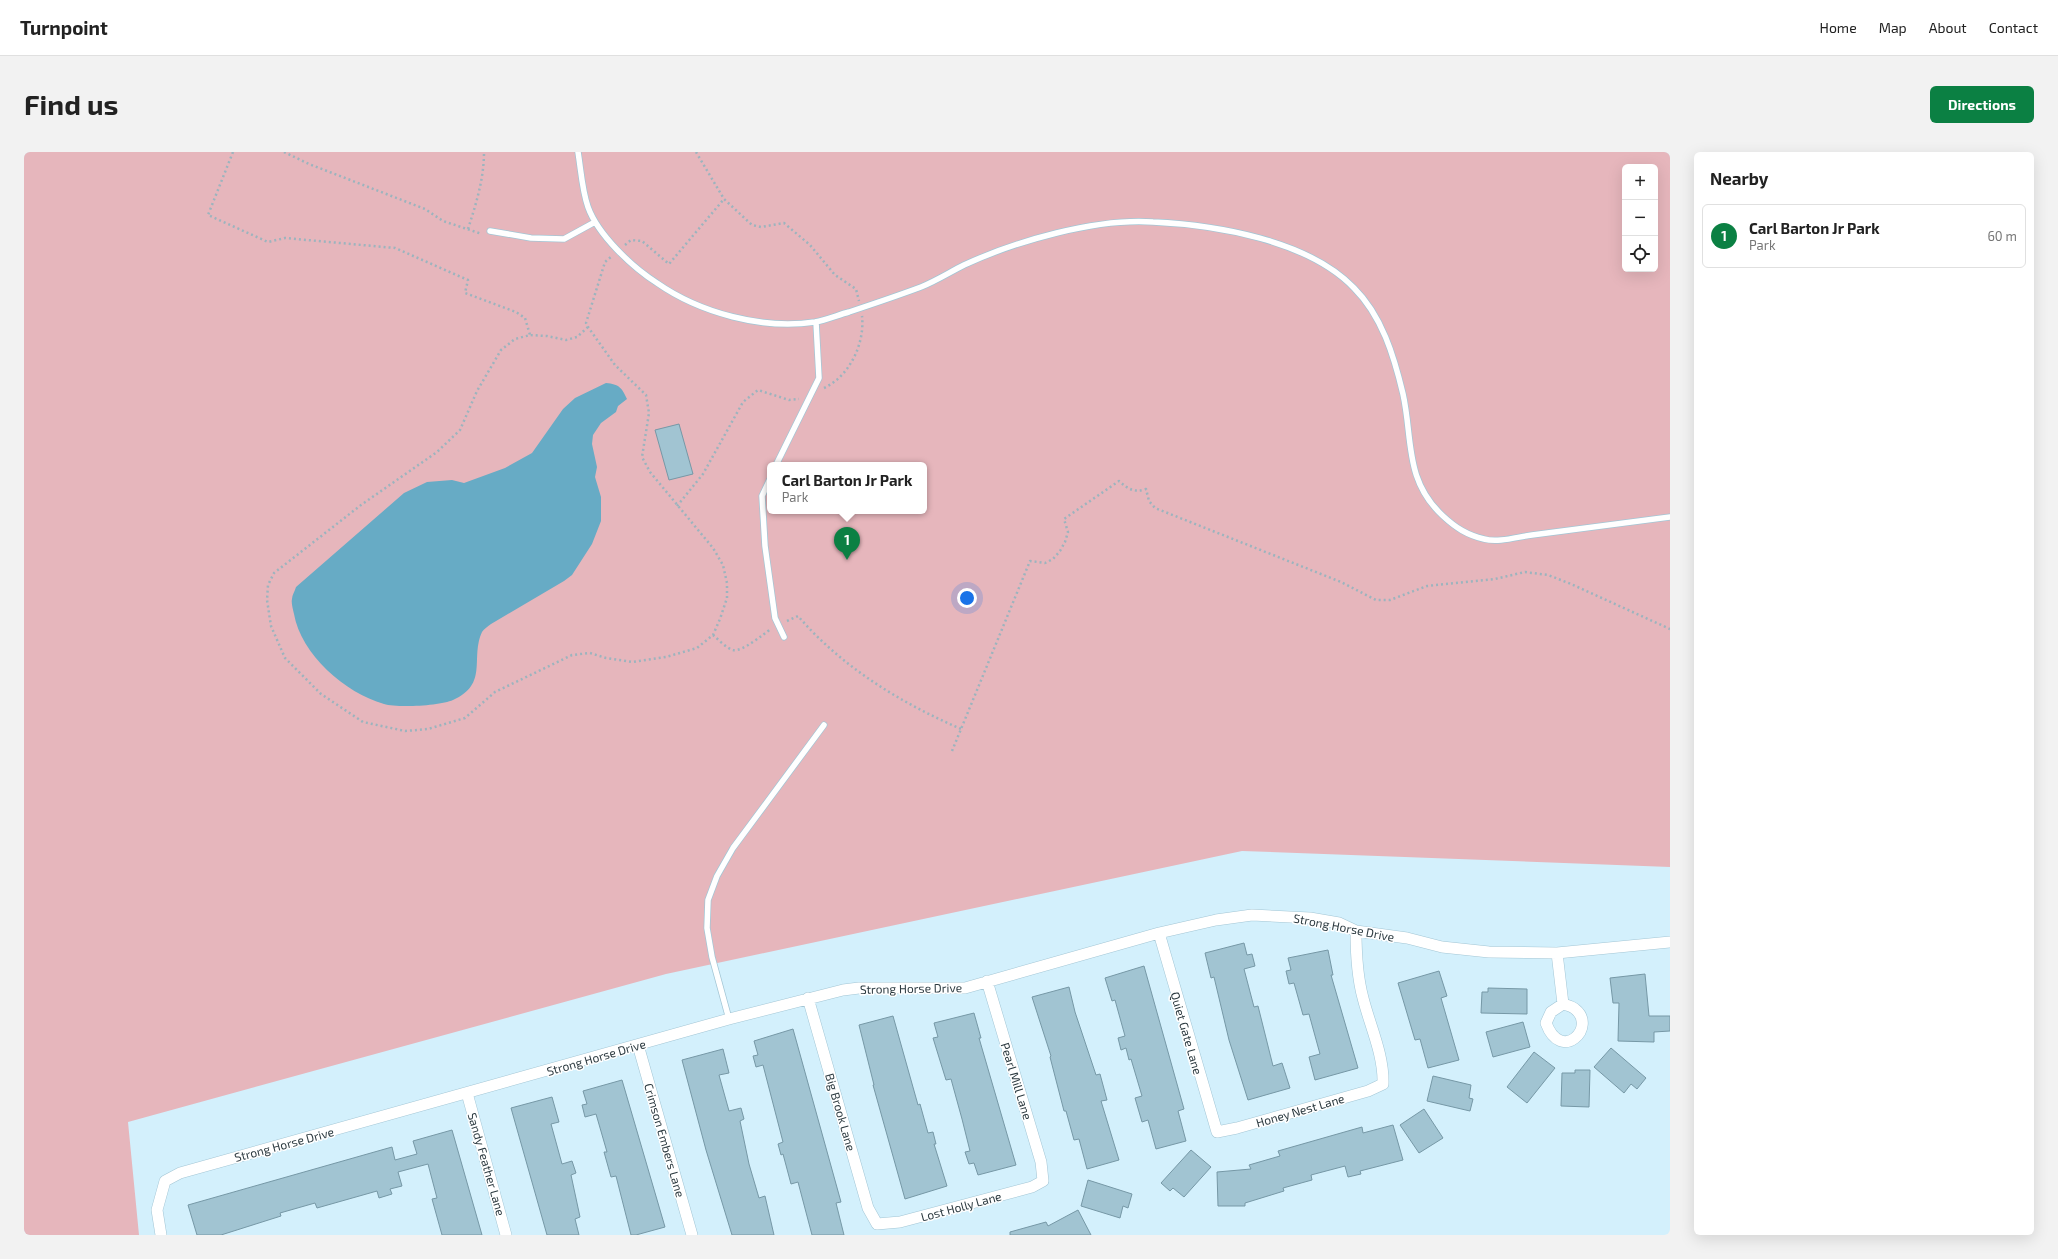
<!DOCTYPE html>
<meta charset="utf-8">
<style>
:root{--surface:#fff;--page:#f2f2f2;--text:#222;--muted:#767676;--line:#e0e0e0;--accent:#0b8043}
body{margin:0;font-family:"Exo 2",sans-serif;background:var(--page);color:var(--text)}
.controls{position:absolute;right:12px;top:12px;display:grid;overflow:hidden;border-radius:6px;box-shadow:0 4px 16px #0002}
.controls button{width:36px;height:36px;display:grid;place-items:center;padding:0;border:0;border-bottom:1px solid var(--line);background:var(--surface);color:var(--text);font:20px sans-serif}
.you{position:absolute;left:943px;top:446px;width:14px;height:14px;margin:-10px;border:3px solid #fff;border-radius:50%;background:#1a73e8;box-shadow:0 0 0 6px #1a73e833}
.badge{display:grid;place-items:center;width:26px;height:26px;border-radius:50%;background:var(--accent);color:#fff;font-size:13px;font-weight:700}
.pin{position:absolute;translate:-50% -33px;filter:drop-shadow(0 1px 2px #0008)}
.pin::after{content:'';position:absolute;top:21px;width:14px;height:12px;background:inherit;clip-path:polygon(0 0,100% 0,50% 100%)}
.popup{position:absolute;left:743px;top:310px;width:160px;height:52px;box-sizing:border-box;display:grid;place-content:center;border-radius:6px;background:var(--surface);filter:drop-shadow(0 1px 3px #0005);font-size:13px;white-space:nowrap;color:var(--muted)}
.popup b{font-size:15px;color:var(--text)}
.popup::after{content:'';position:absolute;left:50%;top:100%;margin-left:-8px;border:8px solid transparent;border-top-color:var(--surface)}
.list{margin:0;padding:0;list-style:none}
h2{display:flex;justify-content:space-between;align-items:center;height:52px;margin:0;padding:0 16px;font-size:17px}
h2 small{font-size:13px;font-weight:400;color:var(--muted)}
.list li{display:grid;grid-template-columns:26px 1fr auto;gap:12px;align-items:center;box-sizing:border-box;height:64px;margin:0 8px 8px;padding:0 8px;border:1px solid var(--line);border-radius:6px}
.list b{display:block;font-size:15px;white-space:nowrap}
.list p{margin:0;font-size:13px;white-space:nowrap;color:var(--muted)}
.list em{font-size:13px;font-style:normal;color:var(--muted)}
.icon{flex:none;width:22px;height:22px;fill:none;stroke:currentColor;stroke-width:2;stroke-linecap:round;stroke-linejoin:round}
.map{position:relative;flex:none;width:1646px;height:1083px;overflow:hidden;border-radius:6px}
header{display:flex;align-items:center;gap:24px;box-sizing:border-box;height:56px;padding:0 20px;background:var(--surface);border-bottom:1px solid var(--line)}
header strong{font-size:19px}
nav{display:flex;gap:22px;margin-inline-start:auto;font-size:14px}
.intro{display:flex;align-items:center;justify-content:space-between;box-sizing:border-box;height:96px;padding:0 24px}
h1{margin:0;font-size:28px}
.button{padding:10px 18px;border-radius:6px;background:var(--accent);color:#fff;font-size:14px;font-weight:700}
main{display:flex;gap:24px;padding:0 24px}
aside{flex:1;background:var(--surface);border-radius:6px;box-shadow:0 4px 16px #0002}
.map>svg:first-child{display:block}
</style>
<header>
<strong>Turnpoint</strong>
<nav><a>Home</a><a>Map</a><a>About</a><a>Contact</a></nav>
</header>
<div class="intro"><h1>Find us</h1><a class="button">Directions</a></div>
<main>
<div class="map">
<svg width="1646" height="1083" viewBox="0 0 1646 1083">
<rect width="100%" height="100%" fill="#d3f0fc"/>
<!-- green -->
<path fill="#e6b6bc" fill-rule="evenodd" d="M0,0H1646V715L1218,699L642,822L104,970L115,1083H0ZM1601,15H1631V117H1601ZM746,313H900V359H746Z"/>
<!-- water -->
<path fill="#67abc5" d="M582,231C595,232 598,236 603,247L594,254L592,260L577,271L569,283L568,292L573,315L571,325L577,345V369L568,392L548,423L540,429L467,472C464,474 460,477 458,480C446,506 465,532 429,548C416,554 373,556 360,552C321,541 277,502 270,462C269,457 267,451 268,447C268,443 271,439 272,435L380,341L403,330L428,328L440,331L481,316L508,301L539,257L551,246Z"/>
<!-- building -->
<path fill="#a1c4d2" stroke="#7698a6" d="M655,272L669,322L645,328L631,278Z
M1220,791L1223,803L1228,802L1231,814L1220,817L1230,855L1234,854L1249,914L1258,911L1266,936L1224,948L1205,888L1190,825L1187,826L1181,801Z
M1304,798L1309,823H1307L1334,916L1291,928L1285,905L1296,902L1285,862L1279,863L1270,831L1265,832L1262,819L1267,818L1264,806Z
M1120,814L1160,957L1154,959L1162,989L1132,997L1124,968L1118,970L1111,946L1118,944L1107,907L1105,908L1102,896L1097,898L1094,886L1101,884L1091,848L1088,849L1081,826Z
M1415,819L1423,844L1417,846L1435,908L1404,916L1396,887L1391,888L1374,831Z
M1621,822L1625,864H1646V879L1630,880V890L1594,889L1595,851H1589L1586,826Z
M1045,835L1051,860L1072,923L1076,922L1083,948L1077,949L1095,1008L1063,1017L1055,987L1050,988L1042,959H1040L1026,905L1027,904L1008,845Z
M1464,836L1503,837V862L1457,861L1458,840H1464Z
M950,861L957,886H955L992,1013L954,1023L950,1011L945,1012L941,1000L946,999L938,967L927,927L922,928L909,886L914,885L910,871Z
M869,864L894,953L896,952L904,981L909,980L912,992H910L923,1034L881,1047L849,933H850L835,873Z
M1499,870L1506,895L1469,905L1462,880Z
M769,877L817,1050L812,1051L820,1083H788L774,1030L767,1032L759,1002L757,1003L754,992L759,990L739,913L732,915L729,904L734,903L730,889Z
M1587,896L1622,926L1613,937L1607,932L1600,941L1570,915Z
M699,897L705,921L695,923L705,959L717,956L720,967L716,969L725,1012L735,1046L741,1044L750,1083H708L682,998L658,908Z
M1510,900L1531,916L1503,951L1483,935Z
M1551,918H1566L1565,955L1537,954L1538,921H1551Z
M1409,924L1447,933L1445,946L1449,947L1446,959L1403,949Z
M598,928L641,1075L612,1083H607L592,1024L587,1025L580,1000H583L572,962L561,965L558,953L563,952L559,939Z
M528,945L535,970L527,972L538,1012L548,1009L552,1021L547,1023L556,1065L551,1067L555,1083H523L487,956Z
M1400,957L1419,986L1395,1001L1376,973Z
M1369,973L1379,1008L1336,1019L1337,1022L1324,1025L1321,1014L1287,1023L1288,1028L1259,1036L1260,1039L1221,1051V1054H1194L1193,1020L1227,1017L1225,1013L1256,1004L1254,999L1338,975L1339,981Z
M428,978L458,1083H418L408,1047L413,1046L404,1012L374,1020L378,1034L366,1037L368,1042L355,1046L353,1039L293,1056L291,1051L256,1061L257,1064L197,1083H173L164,1053L368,995L371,1008L393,1002L389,989Z
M1167,998L1187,1015L1160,1045L1149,1036L1146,1039L1137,1031Z
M1064,1028L1108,1042L1104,1056L1099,1054L1096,1066L1057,1054Z
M1054,1058L1067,1083H986V1080L1022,1070L1024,1074Z"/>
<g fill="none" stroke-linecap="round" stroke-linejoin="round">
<!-- service casing -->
<g stroke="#a3c6d5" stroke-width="7">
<path id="service" d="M554,0C557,18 558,38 564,55C574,83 608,115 633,131C676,161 739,178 791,170C802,168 814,163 825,160C849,152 873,144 897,135C912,129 926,120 940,113C992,89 1072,66 1129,70C1192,73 1284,88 1330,136C1358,164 1370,204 1379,242C1389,287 1380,328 1419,364C1432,376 1443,383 1460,387C1474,391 1493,385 1508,383C1554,377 1600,371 1646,365
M466,79L507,86L540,87L571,70
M752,313L795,226L792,170
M746,327L738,344L741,394L751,466L760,485
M705,867L688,805L683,776L684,748L693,724L709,696L800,573"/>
</g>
<!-- minor casing -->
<g stroke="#a3c6d5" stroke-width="12">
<path id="minor" d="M1135,781L1193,980L1213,976L1344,939L1359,932C1360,903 1346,874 1339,846C1333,824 1332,802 1332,779
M1533,801L1539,852C1542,853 1548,854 1551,857C1574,875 1537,912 1522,871L1527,860L1539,852
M784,846L844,1056L853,1072L876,1070L1008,1035L1019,1029L1017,1010L963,829
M614,893L668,1083
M443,941L482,1083
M137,1083L133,1058L141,1029L156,1021L705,867L819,838L835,836H941L1135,781L1192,768L1228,763L1286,766L1315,771L1332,779L1383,786L1418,795L1465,800L1533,801L1646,790"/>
</g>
<!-- path -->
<path stroke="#9cb4be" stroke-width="2.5" stroke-dasharray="2 3" stroke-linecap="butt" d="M209,0L184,63L244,90L261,86L371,96L444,128L441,141L492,160L501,166L506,183
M260,0L285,12L401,57L419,69L458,82
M672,0L700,47L728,73L737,75L760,71L786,93L811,123L832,137L835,149
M444,77C452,52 460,27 460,0
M601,93L607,88L618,89L645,112L700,47
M564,175L553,185L542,188L523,184L506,183L491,187L477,198L453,239L436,278L413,300L337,353L250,421L244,433L243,448L247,474L261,506L297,542L339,570L381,579L404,577L441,566L471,540L548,503L566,501L582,506L608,510L642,505L673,496L689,483L696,467L703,446V431L699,413L689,396L626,320L618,305L625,261L622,243L591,213L564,175L562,171L581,110L588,104
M800,236C826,224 841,191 838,164
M653,354L679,322L719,250L734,238L765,248L775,247
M763,469L774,464C818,515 875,550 937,577
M689,483C695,488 702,496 709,498C719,500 739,482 747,477
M928,599L1006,409L1021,411L1029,407L1036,399L1041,390L1044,380L1040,367L1095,329C1104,337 1110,341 1122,337L1125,349L1131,356L1317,430L1352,448H1366L1403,434L1471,427L1501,420L1524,423L1547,432L1646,477"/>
<!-- service -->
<use href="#service" stroke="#fff" stroke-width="5.5"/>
<!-- minor -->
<use href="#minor" stroke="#fff" stroke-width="11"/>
</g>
<g text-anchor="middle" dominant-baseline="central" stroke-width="3" stroke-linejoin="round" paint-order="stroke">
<!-- street labels -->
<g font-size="12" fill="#2c3a40" stroke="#fff">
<text transform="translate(1320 775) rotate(11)">Strong Horse Drive</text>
<text transform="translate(887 836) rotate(-1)">Strong Horse Drive</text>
<text transform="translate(1163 881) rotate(74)">Quiet Gate Lane</text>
<text transform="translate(572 905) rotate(-16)">Strong Horse Drive</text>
<text transform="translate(993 929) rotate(73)">Pearl Mill Lane</text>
<text transform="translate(1276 958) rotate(-16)">Honey Nest Lane</text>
<text transform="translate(817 960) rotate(74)">Big Brook Lane</text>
<text transform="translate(641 988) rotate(74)">Crimson Embers Lane</text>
<text transform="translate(260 992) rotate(-15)">Strong Horse Drive</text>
<text transform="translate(463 1012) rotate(74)">Sandy Feather Lane</text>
<text transform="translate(937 1054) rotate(-15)">Lost Holly Lane</text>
</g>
</g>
</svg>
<div class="controls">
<button>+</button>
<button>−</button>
<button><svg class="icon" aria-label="locate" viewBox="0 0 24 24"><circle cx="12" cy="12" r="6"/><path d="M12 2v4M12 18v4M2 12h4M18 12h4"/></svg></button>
</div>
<div class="you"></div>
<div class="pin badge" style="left:823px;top:408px">1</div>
<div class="popup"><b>Carl Barton Jr Park</b>Park</div>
</div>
<aside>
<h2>Nearby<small></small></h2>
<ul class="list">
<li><span class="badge">1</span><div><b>Carl Barton Jr Park</b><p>Park</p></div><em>60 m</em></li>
</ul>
</aside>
</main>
